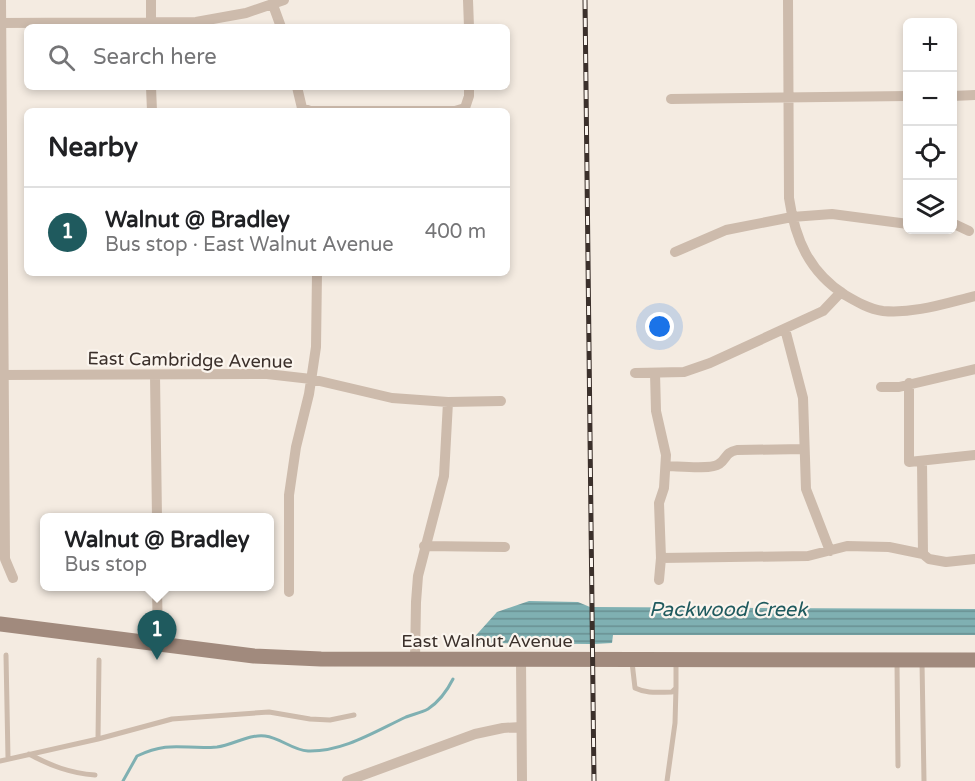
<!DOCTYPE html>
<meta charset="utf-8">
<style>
:root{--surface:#fff;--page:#f6f6f6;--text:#202124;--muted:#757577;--line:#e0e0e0;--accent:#1f5a5e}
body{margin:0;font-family:"Varela Round",sans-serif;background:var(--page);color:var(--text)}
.controls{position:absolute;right:18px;top:18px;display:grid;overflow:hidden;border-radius:9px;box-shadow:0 3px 9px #0003}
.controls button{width:54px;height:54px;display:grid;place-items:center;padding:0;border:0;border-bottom:2px solid var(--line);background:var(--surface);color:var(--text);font:30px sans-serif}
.you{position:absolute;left:660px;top:327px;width:21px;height:21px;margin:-15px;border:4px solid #fff;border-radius:50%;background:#1a73e8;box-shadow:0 0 0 9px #1a73e833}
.badge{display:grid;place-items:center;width:39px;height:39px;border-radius:50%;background:var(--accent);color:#fff;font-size:20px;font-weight:700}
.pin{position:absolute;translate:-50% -50px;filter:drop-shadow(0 2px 3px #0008)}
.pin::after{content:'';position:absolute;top:32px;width:21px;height:18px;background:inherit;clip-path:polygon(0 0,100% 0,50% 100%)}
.popup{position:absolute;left:40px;top:513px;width:234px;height:78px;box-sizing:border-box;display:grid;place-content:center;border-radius:9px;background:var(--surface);filter:drop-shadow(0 2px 4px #0005);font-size:20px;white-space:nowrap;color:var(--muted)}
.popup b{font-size:22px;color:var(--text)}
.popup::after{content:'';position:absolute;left:50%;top:100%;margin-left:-12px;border:12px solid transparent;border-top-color:var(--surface)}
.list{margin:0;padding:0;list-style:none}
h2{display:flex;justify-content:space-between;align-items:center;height:78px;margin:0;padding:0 24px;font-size:26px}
h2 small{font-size:20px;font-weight:400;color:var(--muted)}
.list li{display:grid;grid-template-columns:39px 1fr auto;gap:18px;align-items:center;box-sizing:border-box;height:90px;padding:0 24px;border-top:2px solid var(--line)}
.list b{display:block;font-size:22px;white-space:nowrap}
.list p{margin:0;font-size:20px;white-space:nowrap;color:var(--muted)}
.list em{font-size:20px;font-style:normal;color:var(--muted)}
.icon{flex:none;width:33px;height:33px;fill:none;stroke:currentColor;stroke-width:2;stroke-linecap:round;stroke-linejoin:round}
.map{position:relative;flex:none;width:975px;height:781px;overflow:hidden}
.search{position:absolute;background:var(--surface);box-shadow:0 3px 9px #0003;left:24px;top:24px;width:486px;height:66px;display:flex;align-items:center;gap:15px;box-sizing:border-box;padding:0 21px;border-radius:9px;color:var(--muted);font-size:22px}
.panel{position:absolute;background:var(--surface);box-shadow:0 3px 9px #0003;left:24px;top:108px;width:486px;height:168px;border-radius:9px}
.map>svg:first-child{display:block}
</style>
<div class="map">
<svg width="975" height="781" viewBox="0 0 975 781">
<defs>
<pattern id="water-rules" width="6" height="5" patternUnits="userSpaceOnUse" patternTransform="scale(1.5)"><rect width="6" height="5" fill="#7fb0b2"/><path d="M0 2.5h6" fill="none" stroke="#699091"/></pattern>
</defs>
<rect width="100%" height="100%" fill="#f4ebe1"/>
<!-- water -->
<path fill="url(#water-rules)" d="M529,601L578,602L590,607V644L469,643L497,612Z
M594,607L975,609V635H613L612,643L594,644Z"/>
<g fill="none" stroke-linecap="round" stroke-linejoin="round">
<!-- stream -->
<path stroke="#7fb0b2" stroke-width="3" d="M123,781L137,756C171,740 184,750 217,747C233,745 249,734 265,736C281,738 292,750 308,751C343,752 376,731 406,717C413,714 421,713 428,709C440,701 447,691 453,679"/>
<!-- service -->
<path stroke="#cdbbac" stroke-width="5" d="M6,655L8,758
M632,662L635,688C647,694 659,692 672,692L676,688V662
M897,662L898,766
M922,662L924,781
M98,739L99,660
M29,754C51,766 70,773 95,775
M0,761L98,739L172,719L269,712L310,719L330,720L354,715
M667,781L675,723L676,688"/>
<!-- minor -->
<path stroke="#cdbbac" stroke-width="10" d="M1,0L5,559L13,578
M151,0V27
M468,0L469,27
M788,0L789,198C795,239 809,272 845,295C857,302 869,309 883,311C914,314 946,303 975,296
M273,5L281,27
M0,23L196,22L246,13L284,0
M151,87L152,111
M297,87L302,108L310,111H455L465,108L469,96V87
M952,96L975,95
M671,99L908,96
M952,223L969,231
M675,252L726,230L792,217L832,214L908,224
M785,329L803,398L806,489L830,551
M635,373L684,372L710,363L823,311L841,292
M655,373L656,411L666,455L664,488L659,503L661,558L659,580
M0,375L267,374L311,379L392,398L448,402L501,401
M155,375L157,518
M909,383V462L975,455
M881,387H899L975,369
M922,461L923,554
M666,466C677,466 711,470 719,464C728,458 724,453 737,450L804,449
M424,546L505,547
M661,558L808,556L847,546L889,547L923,554L929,559L946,562L975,559
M157,586L158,644
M289,592V495L296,447L309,394L316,347L317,273
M415,660L416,602L418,576L444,476L448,402
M521,660L522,781
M347,781L475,734L503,728L521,727"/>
<!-- secondary -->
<path stroke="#a18a7d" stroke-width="15" d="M0,624L254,656L321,659L975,660"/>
<!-- rail casing -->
<g stroke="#3b302b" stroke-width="5">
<path id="rail" d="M585,0L594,781"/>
</g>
<!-- rail -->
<use href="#rail" stroke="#fbf5ee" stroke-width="3" stroke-dasharray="9" stroke-linecap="butt"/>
</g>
<g text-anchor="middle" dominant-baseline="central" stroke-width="4.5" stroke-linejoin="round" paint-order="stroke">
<!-- street labels -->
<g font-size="18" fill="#3b302b" stroke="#fbf5ee">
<text transform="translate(190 360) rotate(1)">East Cambridge Avenue</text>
<text x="487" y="641">East Walnut Avenue</text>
</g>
<!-- water labels -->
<g font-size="20" font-style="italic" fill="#1f5a5e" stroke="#fbf5ee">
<text x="728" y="610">Packwood Creek</text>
</g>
</g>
</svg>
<div class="controls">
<button>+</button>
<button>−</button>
<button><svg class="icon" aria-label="locate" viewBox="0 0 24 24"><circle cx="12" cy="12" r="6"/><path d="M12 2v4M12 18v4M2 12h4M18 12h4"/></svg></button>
<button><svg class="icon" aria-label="layers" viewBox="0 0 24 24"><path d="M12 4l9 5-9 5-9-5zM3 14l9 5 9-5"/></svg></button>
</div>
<div class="you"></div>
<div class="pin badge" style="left:157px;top:660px">1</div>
<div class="popup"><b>Walnut @ Bradley</b>Bus stop</div>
<div class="search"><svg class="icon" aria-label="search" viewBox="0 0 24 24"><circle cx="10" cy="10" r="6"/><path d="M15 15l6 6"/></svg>Search here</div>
<section class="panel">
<h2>Nearby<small></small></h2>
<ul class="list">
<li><span class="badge">1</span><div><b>Walnut @ Bradley</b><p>Bus stop · East Walnut Avenue</p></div><em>400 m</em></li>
</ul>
</section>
</div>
